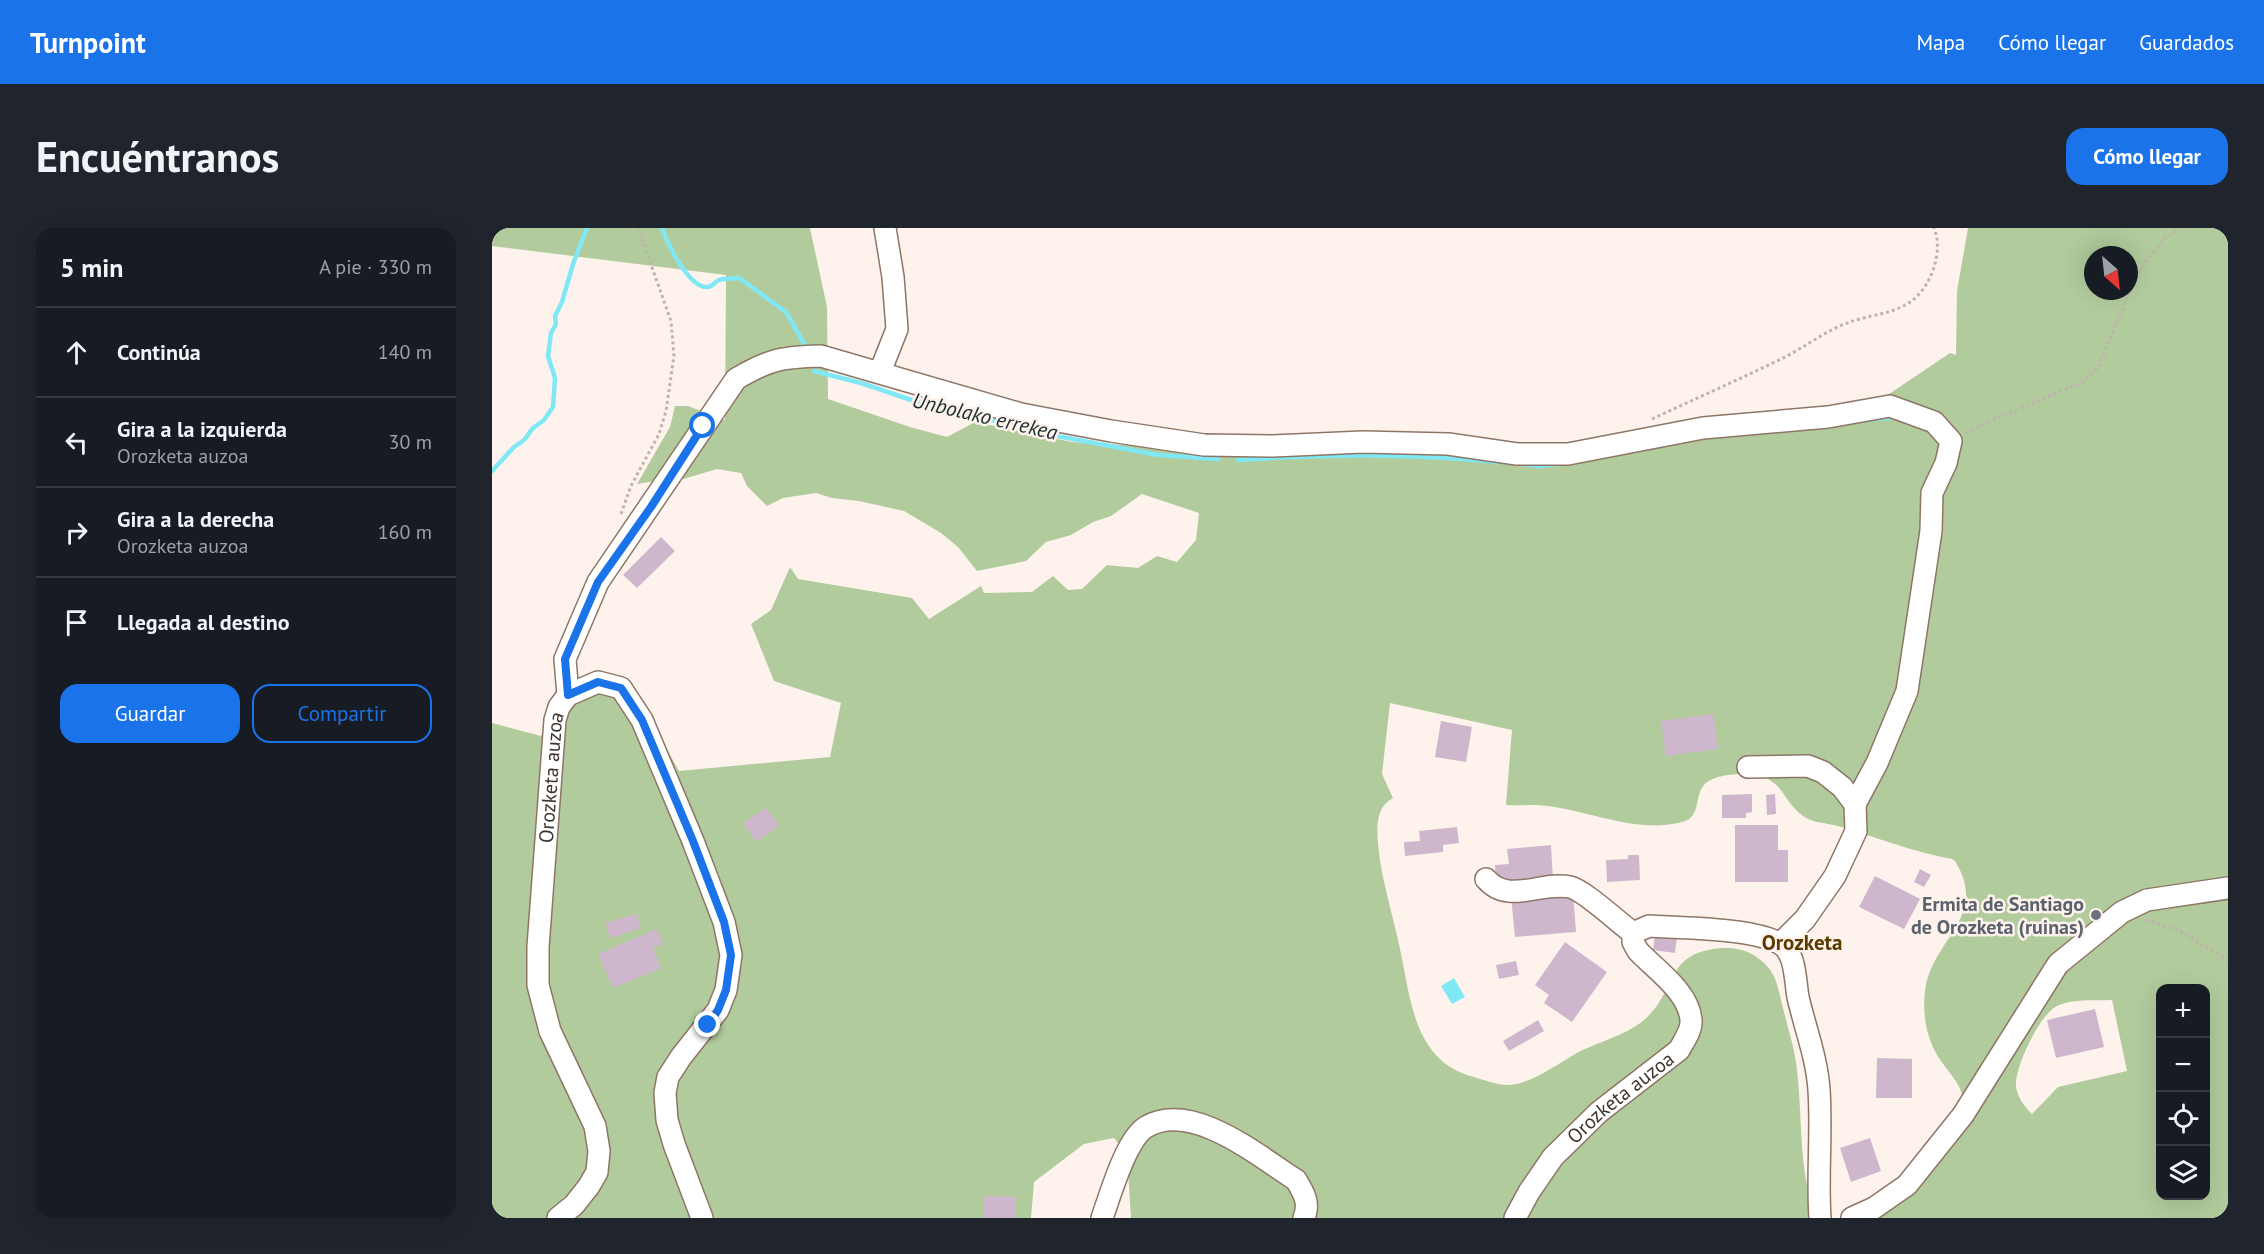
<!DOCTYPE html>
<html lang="es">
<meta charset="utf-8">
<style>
:root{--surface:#171b24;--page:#20242c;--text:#f1f3f6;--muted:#9ea1a6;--line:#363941;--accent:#1a73e8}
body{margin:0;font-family:"PT Sans",sans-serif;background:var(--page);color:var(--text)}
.controls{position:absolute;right:18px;bottom:18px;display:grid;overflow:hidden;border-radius:12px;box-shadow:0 6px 24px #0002}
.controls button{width:54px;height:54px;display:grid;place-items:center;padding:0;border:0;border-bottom:2px solid var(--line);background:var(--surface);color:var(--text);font:30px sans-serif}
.compass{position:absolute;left:1592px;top:18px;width:54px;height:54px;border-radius:50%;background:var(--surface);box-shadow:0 6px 24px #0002;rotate:153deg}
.stop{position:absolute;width:18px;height:18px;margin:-14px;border:4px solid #1a73e8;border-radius:50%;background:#fff}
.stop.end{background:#1a73e8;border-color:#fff;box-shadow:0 2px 6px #0008}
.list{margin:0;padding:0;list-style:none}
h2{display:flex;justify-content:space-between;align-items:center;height:78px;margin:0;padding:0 24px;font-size:26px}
h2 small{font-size:20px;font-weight:400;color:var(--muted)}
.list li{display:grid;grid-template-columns:39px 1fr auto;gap:18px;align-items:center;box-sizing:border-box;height:90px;padding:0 24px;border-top:2px solid var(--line)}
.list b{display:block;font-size:22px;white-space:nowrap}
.list p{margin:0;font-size:20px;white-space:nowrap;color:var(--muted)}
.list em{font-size:20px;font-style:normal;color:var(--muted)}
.actions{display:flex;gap:12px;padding:18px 24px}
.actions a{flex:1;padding:14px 0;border:2px solid var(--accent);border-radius:18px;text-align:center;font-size:21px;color:var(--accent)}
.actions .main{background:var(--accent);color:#fff}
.icon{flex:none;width:33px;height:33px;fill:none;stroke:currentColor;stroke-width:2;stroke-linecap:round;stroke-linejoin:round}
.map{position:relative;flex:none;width:1736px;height:990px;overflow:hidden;border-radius:18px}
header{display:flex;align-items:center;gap:36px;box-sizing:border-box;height:84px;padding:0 30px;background:var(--accent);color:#fff}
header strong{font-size:28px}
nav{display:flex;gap:33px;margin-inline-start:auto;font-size:21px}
.intro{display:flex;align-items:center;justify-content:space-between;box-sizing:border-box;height:144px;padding:0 36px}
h1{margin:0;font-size:42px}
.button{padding:15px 27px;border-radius:18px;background:var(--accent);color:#fff;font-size:21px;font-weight:700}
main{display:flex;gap:36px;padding:0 36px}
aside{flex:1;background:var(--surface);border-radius:18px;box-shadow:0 6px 24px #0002}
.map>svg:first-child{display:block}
</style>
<header>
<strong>Turnpoint</strong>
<nav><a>Mapa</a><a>Cómo llegar</a><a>Guardados</a></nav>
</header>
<div class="intro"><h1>Encuéntranos</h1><a class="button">Cómo llegar</a></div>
<main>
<aside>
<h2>5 min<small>A pie · 330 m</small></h2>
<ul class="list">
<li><svg class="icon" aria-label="ahead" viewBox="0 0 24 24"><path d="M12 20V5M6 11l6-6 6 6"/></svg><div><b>Continúa</b></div><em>140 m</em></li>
<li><svg class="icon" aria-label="left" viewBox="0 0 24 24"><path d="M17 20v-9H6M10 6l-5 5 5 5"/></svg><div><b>Gira a la izquierda</b><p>Orozketa auzoa</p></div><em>30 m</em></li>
<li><svg class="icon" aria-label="right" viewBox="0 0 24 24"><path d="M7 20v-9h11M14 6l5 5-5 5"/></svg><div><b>Gira a la derecha</b><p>Orozketa auzoa</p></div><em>160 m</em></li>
<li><svg class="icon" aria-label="arrive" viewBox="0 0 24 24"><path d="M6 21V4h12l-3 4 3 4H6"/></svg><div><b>Llegada al destino</b></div></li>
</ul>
<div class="actions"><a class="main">Guardar</a><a>Compartir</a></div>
</aside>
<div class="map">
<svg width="1736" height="990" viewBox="0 0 1736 990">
<rect width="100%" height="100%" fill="#fef3ec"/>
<!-- green -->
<path fill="#b1cb9d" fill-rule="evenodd" d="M0,0H318L335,79L336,171L418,199L455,209L483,194L580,214L764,225L988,228L1217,204L1356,197L1394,168L1458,125L1464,127L1465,63L1476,0H1736V990H1352L1389,972L1471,873C1470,857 1458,846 1449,833C1435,813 1430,788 1433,763C1439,711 1498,690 1463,633L1460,631C1421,624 1384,609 1346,598C1335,595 1320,595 1311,588C1287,570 1293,547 1251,546C1240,546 1219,548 1212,557C1202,569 1209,590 1190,594C1146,606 1098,583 1055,578C1041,576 1028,578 1014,577L1020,502L898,475L890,546L901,570C879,581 886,613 888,633C893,663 902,692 908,721C919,772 922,834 982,849C992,852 1003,856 1013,857C1036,858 1064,837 1083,826C1105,814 1133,808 1152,792C1187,762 1171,724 1231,720C1249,719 1263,725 1275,738C1286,750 1287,766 1291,780C1296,801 1303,821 1305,842C1311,894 1306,940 1324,990H639L635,926L622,910L592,916L542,954L539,990H0V495L49,508L63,471L85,454L123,464L155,486L187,543L338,529L349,475L282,453L259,396L279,382L298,339L306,351L420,370L437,391L489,358L492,365L540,364L561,348L576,362L590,361L615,337L646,340L665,328L685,334L704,312L707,285L650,266L619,288L601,294L579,307L554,314L534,333L485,343L466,319L449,305L412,283L367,273L340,270L324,265L291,270L275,278L255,258L249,245L225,241L188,252H170L145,256L178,199L183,178H196L233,192L234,47L0,18ZM1601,27H1637V63H1601ZM1668,760H1714V968H1668ZM1620,772L1635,843L1566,859L1540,886C1532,878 1526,870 1524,859C1522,840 1548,786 1565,778C1581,770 1603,773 1620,772Z"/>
<!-- water -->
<path fill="#80e8f5" d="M962,750L973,769L960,776L949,758Z"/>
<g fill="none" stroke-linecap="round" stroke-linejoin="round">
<!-- stream -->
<path stroke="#80e8f5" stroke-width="4.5" d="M170,0C175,15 197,60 215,59C221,59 222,54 227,52C233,50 241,51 247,50L294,84L313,117
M322,143L369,155L446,181L523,197L565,208L666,227L726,231
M1376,192L1404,189
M746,232C833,226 919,225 1006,234
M1029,236L1047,238L1065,236
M0,243L22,219L32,212L41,200L52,192L61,179L63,150L56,128L59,105L64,96L63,88L70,74L81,36L95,0"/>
</g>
<!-- building -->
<path fill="#ceb7cd" d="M169,309L183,323L145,360L131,347Z
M1221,486L1226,521L1174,528L1169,493Z
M949,493L980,499L974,534L943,529Z
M1260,566V584L1254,585V590H1230V567Z
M1283,566L1284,586L1275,587L1274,567Z
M274,580L287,598L264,614L251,595Z
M1243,597H1286V622H1296V654H1243Z
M965,599L967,615L951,617V624L913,628L912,614L928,613L927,603Z
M1059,617L1061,652L1004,657L1003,637L1017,636L1015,621Z
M1136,627H1147L1148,652L1115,654L1114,632L1136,631Z
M1428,641L1439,647L1432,659L1422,654Z
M1383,648L1428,671L1412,701L1367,679Z
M1081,664L1084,704L1023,709L1019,669Z
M144,686L149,700L118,710L113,695Z
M165,701L171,716L161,720L169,740L121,760L106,726Z
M1163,706L1185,709L1183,725L1161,722Z
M1073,714L1115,744L1080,794L1052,775L1057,767L1043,757Z
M1024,733L1027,747L1007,751L1004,737Z
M1603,781L1612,819L1564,830L1555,792Z
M1046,792L1052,803L1017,823L1011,813Z
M1385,830L1420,831V870H1384Z
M1378,910L1389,943L1359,954L1348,920Z
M492,968L524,969L523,990H491Z"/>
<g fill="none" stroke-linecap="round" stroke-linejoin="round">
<!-- minor casing -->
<g stroke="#8e7666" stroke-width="24">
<g id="minor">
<path d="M388,144L405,101L401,49L393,0"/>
<path d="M76,467L73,431L106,354L244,151C278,131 290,129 329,128L529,186L619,203L712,217L781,218L871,214L956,216L1025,226H1076L1211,200L1336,189L1398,178L1442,194L1459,213L1454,235L1440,265L1439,303L1415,463L1385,535L1363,576"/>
<path d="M1256,539L1316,538L1331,544L1350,559L1363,576L1364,603L1343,648L1313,691L1289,715"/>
<path d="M994,651C1016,677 1049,653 1078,659C1092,662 1127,695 1141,705"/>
<path id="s1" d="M66,990L82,977L97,958L105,944L107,923L103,898L58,803L46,757V719L63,492L67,479L76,467L106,454L129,460L150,492L201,613L232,694L239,727L234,762L226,782L189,829L176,849L173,865L175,892L182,916L210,990"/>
<path d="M610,990C618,968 634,911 654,899C700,872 766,928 804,952C812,965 818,975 812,990"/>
<path id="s2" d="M1023,990L1037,964L1061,929L1107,884L1187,822C1192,813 1200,802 1199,792C1197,764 1164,742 1146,723L1141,714V705L1157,698C1190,700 1259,700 1287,715C1304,723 1303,753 1306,769C1313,800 1325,830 1327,862C1330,905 1325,947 1328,990"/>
<path d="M1360,990L1382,980L1415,957L1471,887L1566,736L1630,684L1655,672L1736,660"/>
</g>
</g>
<!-- path -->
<path stroke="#bfb4ad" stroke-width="3" stroke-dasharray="3 3" stroke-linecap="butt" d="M1160,191C1203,171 1246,152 1289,131C1312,120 1334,102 1358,94C1377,87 1401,86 1418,74C1439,60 1452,23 1442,0
M1474,205L1507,189L1589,155L1606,140L1640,58L1654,34L1673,10L1689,0
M129,286L139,258L167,206L174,183L182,128L179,93L146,0
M1654,692L1686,702L1736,732"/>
<!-- minor -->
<use href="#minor" stroke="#fff" stroke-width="21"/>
</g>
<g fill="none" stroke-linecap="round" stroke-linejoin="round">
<!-- route -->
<path stroke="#1a73e8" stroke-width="8" d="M211,198L159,279L106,354L73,431L76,467L106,454L129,460L150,492L201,613L232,694L239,727L234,762L226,782L216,797"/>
</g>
<!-- markers -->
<circle fill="#6b7280" stroke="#fef3ec" stroke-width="2" cx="1604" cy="687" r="6"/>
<g text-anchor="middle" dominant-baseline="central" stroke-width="5" stroke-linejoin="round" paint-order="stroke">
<!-- street labels -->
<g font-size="20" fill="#40352e" stroke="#fef3ec">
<text stroke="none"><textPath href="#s1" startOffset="468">Orozketa auzoa</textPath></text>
<text stroke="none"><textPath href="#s2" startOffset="162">Orozketa auzoa</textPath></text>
</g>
<!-- worship labels -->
<g font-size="20" font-weight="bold" fill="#5b616d" stroke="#fef3ec" text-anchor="end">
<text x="1592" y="676">Ermita de Santiago<tspan x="1592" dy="23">de Orozketa (ruinas)</tspan></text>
</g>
<!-- water labels -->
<g font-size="21" font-style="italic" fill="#1a2d30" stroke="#fef3ec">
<text transform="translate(493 188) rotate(13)">Unbolako errekea</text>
</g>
<!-- neighbourhood labels -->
<g font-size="21" font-weight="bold" fill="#5b3a00" stroke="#fef3ec">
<text x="1310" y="714">Orozketa</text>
</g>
</g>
</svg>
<div class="controls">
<button>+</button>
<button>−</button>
<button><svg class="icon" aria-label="locate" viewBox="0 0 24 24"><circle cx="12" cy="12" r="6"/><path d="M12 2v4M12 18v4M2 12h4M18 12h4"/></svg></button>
<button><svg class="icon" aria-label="layers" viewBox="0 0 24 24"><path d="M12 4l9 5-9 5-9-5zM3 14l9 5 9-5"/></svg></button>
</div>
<svg class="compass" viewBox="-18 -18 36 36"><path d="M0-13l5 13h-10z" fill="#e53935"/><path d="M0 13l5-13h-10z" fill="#9ea1a6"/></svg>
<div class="stop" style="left:211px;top:198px"></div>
<div class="stop end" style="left:216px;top:797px"></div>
</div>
</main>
